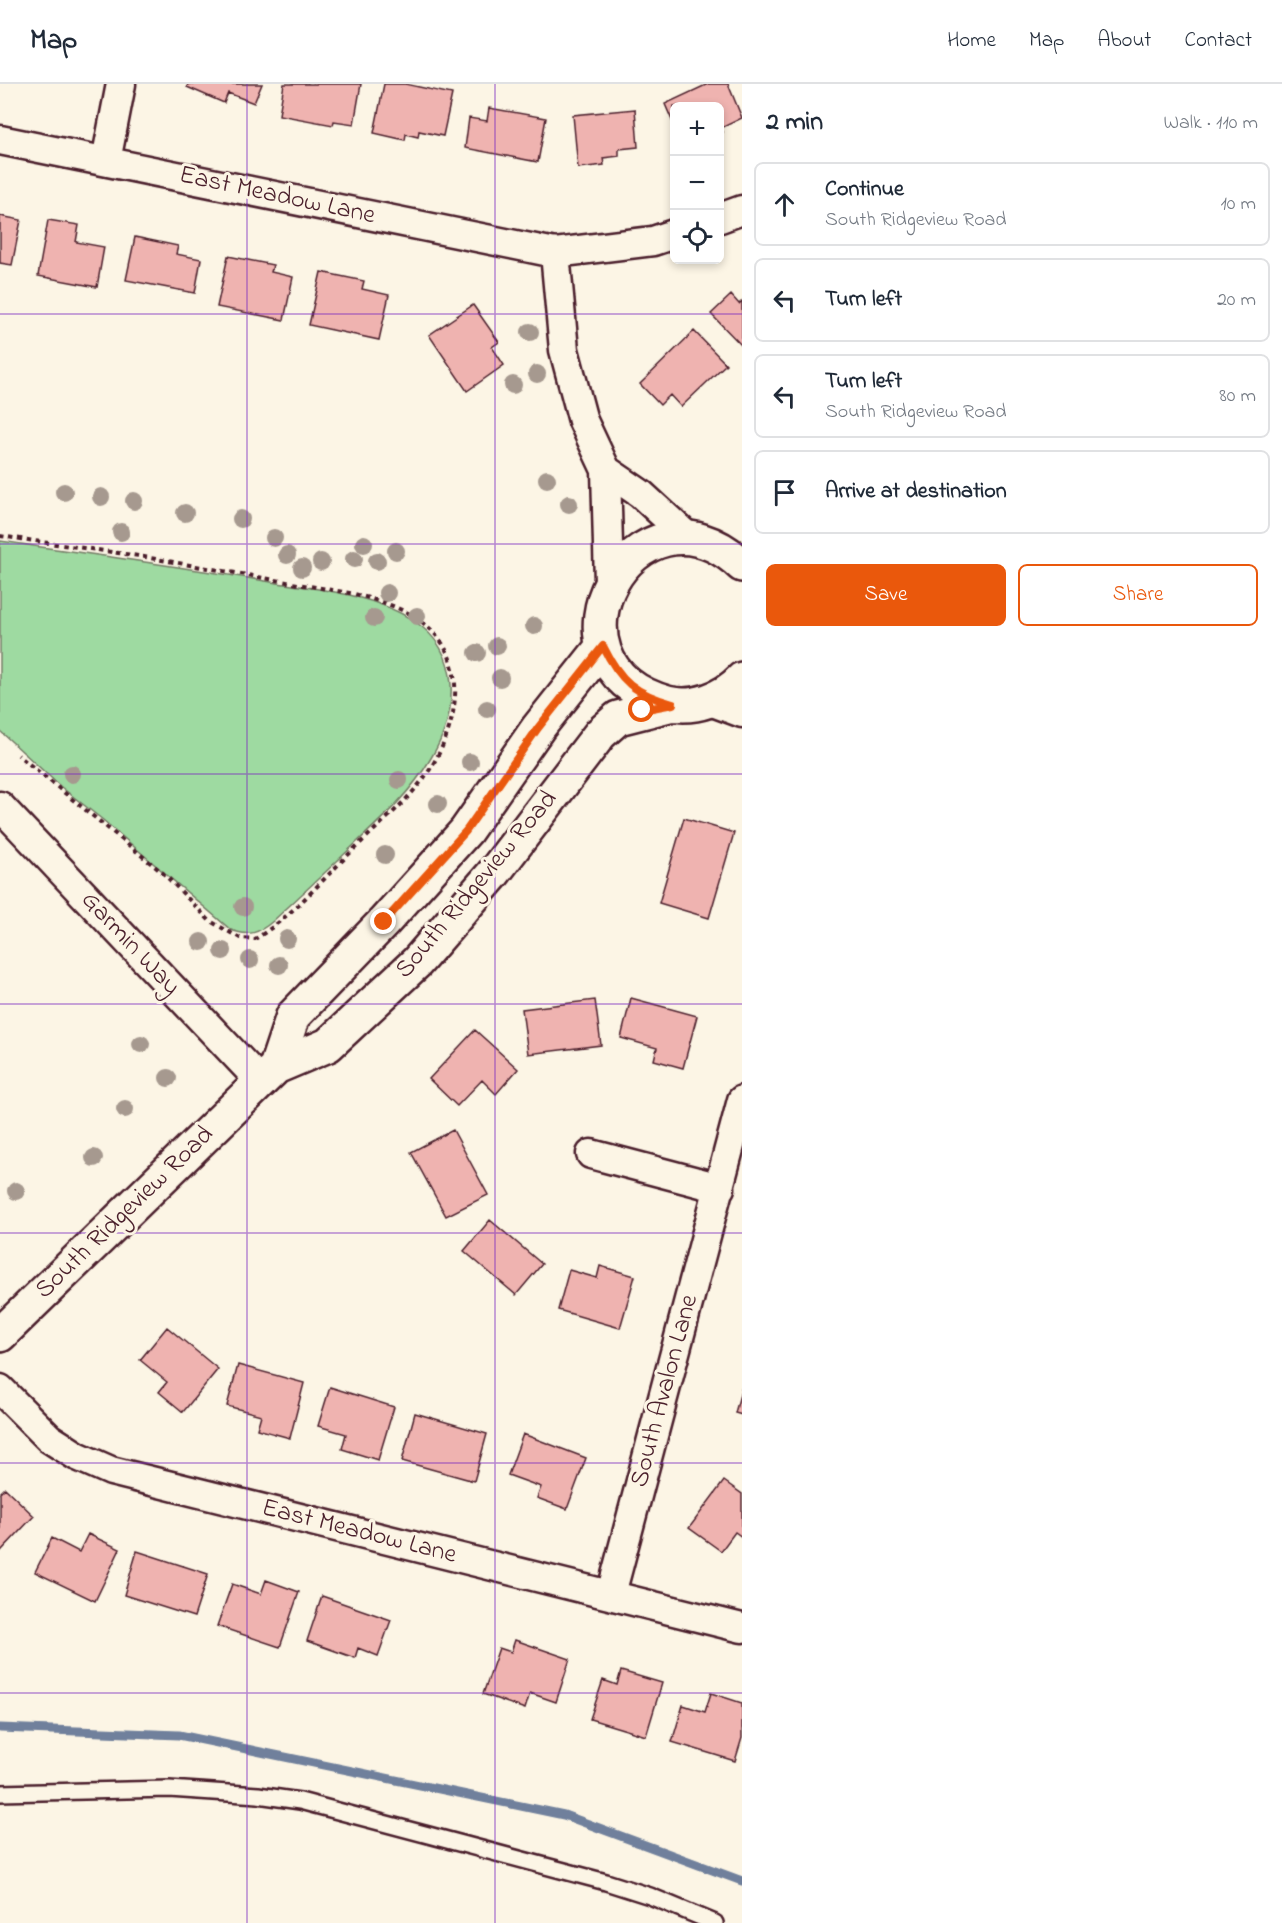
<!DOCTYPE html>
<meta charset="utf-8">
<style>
:root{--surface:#fff;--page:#f2f2f3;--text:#1f2937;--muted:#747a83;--line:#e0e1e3;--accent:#ea580c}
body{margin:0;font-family:"Indie Flower",sans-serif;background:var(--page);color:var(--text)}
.controls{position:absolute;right:18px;top:18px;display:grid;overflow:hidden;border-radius:9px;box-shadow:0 3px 9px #0003}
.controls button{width:54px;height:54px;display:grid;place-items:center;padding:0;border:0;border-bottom:2px solid var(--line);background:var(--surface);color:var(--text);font:30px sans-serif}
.stop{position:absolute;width:18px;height:18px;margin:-14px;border:4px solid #ea580c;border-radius:50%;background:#fff}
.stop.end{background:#ea580c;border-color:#fff;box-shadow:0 2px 6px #0008}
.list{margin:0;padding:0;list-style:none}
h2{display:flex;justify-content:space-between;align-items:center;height:78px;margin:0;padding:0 24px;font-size:26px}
h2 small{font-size:20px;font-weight:400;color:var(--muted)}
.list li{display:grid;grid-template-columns:39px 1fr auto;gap:18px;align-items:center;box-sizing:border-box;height:84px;margin:0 12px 12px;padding:0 12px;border:2px solid var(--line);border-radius:9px}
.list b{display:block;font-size:22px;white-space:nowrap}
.list p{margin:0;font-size:20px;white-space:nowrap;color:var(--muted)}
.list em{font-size:20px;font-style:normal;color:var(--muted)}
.actions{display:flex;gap:12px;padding:18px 24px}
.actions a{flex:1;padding:14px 0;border:2px solid var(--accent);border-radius:9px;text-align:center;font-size:21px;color:var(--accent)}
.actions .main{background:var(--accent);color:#fff}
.icon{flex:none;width:33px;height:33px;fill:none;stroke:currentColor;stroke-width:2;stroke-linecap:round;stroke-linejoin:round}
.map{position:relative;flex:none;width:742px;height:1839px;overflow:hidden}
header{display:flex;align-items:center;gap:36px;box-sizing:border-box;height:84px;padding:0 30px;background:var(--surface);border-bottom:2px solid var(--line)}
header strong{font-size:28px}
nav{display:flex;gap:33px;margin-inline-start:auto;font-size:21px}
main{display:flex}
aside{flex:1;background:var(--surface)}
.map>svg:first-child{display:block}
</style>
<header>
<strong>Map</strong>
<nav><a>Home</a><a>Map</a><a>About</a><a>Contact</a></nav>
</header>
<main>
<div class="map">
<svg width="742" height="1839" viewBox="0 0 742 1839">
<rect width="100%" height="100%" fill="#fcf5e5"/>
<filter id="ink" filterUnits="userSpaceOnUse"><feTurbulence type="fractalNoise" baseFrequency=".0167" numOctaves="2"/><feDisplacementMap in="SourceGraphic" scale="12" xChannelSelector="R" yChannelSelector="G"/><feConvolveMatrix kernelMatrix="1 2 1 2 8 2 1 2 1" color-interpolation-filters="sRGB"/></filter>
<g filter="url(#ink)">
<!-- green -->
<path fill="#9edaa1" stroke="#747c66" stroke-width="1.5" d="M0,457C89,470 177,482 265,497C314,505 372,509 414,537C463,569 458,629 431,674C412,707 384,733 356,759C329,785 301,811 273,837C259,849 249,853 231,846L103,736L61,703L0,647Z"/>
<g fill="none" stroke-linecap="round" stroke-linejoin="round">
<!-- stream -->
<path stroke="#70809c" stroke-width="9" d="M0,1644L179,1651L564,1731L742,1797"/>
</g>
<!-- building -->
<path fill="#efb3b0" stroke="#4a1f2b" stroke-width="1.5" d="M188,0H262L254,19L228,9L224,19L187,3Z
M284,0H361L354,40L334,37L333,41L279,31Z
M384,0H405L452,10L443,52L419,47L418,53L406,50L405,56L374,49Z
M708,0H728L742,34L721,44L723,48L720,49V22H674V41L665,20Z
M489,24L546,34L538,78L465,64L469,34L487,37Z
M635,25L638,63L619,65V72L603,74L604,81L578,84L573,31Z
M0,132L21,136L12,181L0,179Z
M48,136L79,141L76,158L104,163L97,203L38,192Z
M135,153L178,162L176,170L201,175L195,209L126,196Z
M228,172L273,181L271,188L293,193L284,236L217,223Z
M321,188L364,197L362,205L389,211L379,256L309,241Z
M731,211L739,220L742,217V262L711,230Z
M473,221L499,258L492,263L504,281L467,307L429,251Z
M694,247L726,280L681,323L670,311L660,321L640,300Z
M684,734L734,749L709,834L659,819Z
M631,914L697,932L683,984L654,976L657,964L621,954Z
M595,916L601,961L528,970L522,925Z
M475,946L518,985L496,1010L482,996L457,1022L429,995Z
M453,1046L488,1111L446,1132L411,1068Z
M490,1136L542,1180L516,1211L464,1167Z
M600,1182L635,1192L620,1244L558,1226L569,1186L597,1194Z
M167,1243L218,1285L183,1328L159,1308L167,1298L140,1276Z
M238,1281L304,1299L290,1354L257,1345L261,1331L227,1322Z
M330,1303L394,1323L378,1376L342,1365L346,1350L318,1342Z
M742,1303V1331L735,1329Z
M415,1329L487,1350L474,1397L402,1377Z
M523,1350L586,1374L567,1425L537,1414L541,1403L508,1391Z
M724,1397L742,1410V1453L735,1448L721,1467L689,1444Z
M5,1404L34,1432L0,1468V1409Z
M88,1450L120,1465L95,1517L35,1488L52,1454L79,1468Z
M137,1467L208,1490L194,1533L124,1511Z
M266,1496L299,1508L280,1563L217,1542L232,1500L261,1510Z
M322,1512L391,1536L378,1572L358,1564L355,1574L307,1557Z
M515,1556L570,1575L556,1618L530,1609L525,1625L483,1610L499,1564L511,1568Z
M621,1587L662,1599L646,1652L590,1635L603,1596L617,1601Z
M711,1609L742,1619V1654L735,1677L672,1658L683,1621L705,1628Z"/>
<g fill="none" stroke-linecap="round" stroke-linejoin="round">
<!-- lane casing -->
<g stroke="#4a1f2b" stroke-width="20">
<path id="lane" d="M0,1709L169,1705L258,1711L300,1717L606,1798L650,1812L715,1839"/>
</g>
<!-- street casing -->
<g stroke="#4a1f2b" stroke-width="33">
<path id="street" d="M0,56L555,169L653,157L674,150
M106,77L121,0
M720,134L742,126
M555,169L564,266L583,337L606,386L609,499
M606,386L641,410L690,455
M710,617L742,629
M0,722L260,997
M591,1070L720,1104
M0,1305L49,1354L77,1372L111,1387L742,1544
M611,1510L742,1016"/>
</g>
<!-- secondary casing -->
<g stroke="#4a1f2b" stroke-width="38">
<path id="secondary" d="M742,481C636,382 526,580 667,619C694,626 724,614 742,595
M276,983L293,932L384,838L466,747L538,644L603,562
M0,1251L276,983L328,961L417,878L493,790L600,650L618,634L673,620"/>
</g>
<!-- path -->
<path stroke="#4a1f2b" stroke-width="4" stroke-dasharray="4.5 4.5" stroke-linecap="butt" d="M0,452L139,472L355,510C379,517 402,523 422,538C475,577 456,650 424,694C403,722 374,745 350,769C320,798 291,833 255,855L240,854L210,837L163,789L18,671"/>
<!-- lane -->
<use href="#lane" stroke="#fcf5e5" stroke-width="15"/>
<!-- street -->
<use href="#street" stroke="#fcf5e5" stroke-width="28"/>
<!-- secondary -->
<use href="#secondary" stroke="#fcf5e5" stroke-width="33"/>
</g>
<!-- trees -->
<g fill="#a6998f">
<circle cx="530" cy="248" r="9"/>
<circle cx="537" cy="290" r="9"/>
<circle cx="513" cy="301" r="9"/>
<circle cx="547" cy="395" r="9"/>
<circle cx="64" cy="408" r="9"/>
<circle cx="101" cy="413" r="9"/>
<circle cx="134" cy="417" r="9"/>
<circle cx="569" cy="420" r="9"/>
<circle cx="185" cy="429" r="9"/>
<circle cx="241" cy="435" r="9"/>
<circle cx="121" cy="448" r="9"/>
<circle cx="274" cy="454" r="9"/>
<circle cx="364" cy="460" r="9"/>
<circle cx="396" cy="467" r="9"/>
<circle cx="287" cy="471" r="9"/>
<circle cx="354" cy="475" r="9"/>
<circle cx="377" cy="477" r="9"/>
<circle cx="321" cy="478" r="9"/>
<circle cx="302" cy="484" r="9"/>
<circle cx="387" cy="509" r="9"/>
<circle cx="417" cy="532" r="9"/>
<circle cx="374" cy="534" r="9"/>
<circle cx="534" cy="542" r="9"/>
<circle cx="497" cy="562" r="9"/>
<circle cx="477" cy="569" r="9"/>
<circle cx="500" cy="594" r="9"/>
<circle cx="487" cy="625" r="9"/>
<circle cx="470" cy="678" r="9"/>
<circle cx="72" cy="690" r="9"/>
<circle cx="399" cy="696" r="9"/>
<circle cx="438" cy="720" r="9"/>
<circle cx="385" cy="771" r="9"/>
<circle cx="243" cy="823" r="9"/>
<circle cx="287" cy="855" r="9"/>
<circle cx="201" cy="858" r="9"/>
<circle cx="223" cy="867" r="9"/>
<circle cx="250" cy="876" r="9"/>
<circle cx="279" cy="881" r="9"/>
<circle cx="141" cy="960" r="9"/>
<circle cx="168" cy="994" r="9"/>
<circle cx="125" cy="1025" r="9"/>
<circle cx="94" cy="1074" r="9"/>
<circle cx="16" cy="1107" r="9"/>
</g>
</g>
<g fill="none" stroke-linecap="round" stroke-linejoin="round" filter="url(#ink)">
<!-- route -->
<path stroke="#ea580c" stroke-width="8" d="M384,838L466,747L538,644L603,562C620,597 635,610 673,620L642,626"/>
</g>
<!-- grid -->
<path fill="none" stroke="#7b2cbf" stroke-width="1.5" stroke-opacity="0.55" d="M247,0V1839M495,0V1839M0,230H742M0,460H742M0,690H742M0,920H742M0,1149H742M0,1379H742M0,1609H742"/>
<g text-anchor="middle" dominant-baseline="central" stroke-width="6" stroke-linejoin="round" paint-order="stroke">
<!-- street labels -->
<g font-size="26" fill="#4a1f2b" stroke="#fcf5e5">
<text transform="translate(277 112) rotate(12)">East Meadow Lane</text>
<text transform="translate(477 801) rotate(-50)">South Ridgeview Road</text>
<text transform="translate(130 860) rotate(47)">Garmin Way</text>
<text transform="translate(125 1129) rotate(-44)">South Ridgeview Road</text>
<text transform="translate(665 1307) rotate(-75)">South Avalon Lane</text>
<text transform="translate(359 1448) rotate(14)">East Meadow Lane</text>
</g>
</g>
</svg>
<div class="controls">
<button>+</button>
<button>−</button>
<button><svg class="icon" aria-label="locate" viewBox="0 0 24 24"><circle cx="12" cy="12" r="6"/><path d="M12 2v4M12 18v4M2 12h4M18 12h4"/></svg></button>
</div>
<div class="stop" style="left:642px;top:626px"></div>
<div class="stop end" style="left:384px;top:838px"></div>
</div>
<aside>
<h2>2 min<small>Walk · 110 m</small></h2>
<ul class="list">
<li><svg class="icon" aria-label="ahead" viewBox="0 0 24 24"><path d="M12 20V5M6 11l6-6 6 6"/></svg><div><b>Continue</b><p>South Ridgeview Road</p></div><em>10 m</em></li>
<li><svg class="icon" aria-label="left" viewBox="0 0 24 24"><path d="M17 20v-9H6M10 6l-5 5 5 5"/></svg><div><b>Turn left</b></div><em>20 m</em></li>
<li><svg class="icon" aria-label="left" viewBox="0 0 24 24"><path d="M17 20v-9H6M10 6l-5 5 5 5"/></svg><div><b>Turn left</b><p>South Ridgeview Road</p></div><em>80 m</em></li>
<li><svg class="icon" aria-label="arrive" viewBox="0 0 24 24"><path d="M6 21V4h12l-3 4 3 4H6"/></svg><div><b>Arrive at destination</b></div></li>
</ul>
<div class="actions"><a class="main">Save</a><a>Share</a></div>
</aside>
</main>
